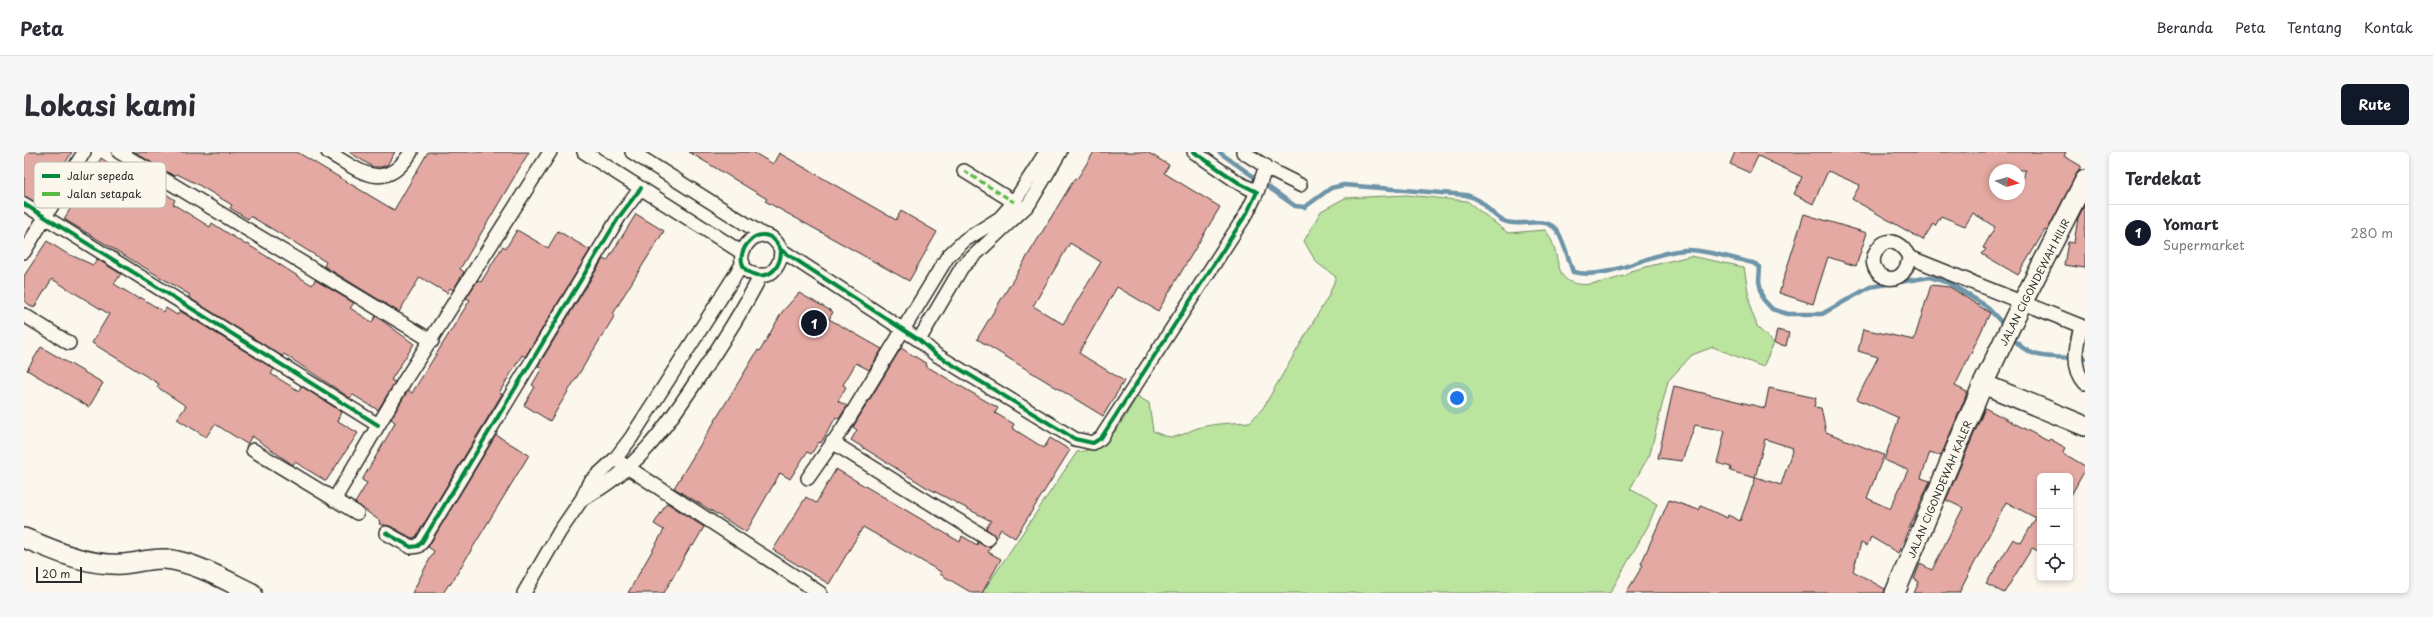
<!DOCTYPE html>
<html lang="id">
<meta charset="utf-8">
<style>
:root{--surface:#fff;--page:#f7f7f7;--text:#2b2b33;--muted:#7c7c81;--line:#e1e1e2;--accent:#111827}
body{margin:0;font-family:"Playpen Sans",sans-serif;background:var(--page);color:var(--text)}
.controls{position:absolute;right:12px;bottom:12px;display:grid;overflow:hidden;border-radius:6px;box-shadow:0 2px 6px #0003}
.controls button{width:36px;height:36px;display:grid;place-items:center;padding:0;border:0;border-bottom:1px solid var(--line);background:var(--surface);color:var(--text);font:20px sans-serif}
.compass{position:absolute;left:1965px;top:12px;width:36px;height:36px;border-radius:50%;background:var(--surface);box-shadow:0 2px 6px #0003;rotate:96deg}
.scale{position:absolute;left:12px;bottom:10px;width:46px;box-sizing:border-box;padding-left:4px;border:2px solid #2b2b2b;border-top:0;font-size:11px;line-height:14px;white-space:nowrap;color:#2b2b2b;-webkit-text-stroke:3px #fbf7ec;paint-order:stroke}
.you{position:absolute;left:1433px;top:246px;width:14px;height:14px;margin:-10px;border:3px solid #fff;border-radius:50%;background:#1a73e8;box-shadow:0 0 0 6px #1a73e833}
.badge{display:grid;place-items:center;width:26px;height:26px;border-radius:50%;background:var(--accent);color:#fff;font-size:13px;font-weight:700}
.pin{position:absolute;translate:-50% -50%;border:2px solid #fff;box-shadow:0 1px 4px #0006}
.list{margin:0;padding:0;list-style:none}
h2{display:flex;justify-content:space-between;align-items:center;height:52px;margin:0;padding:0 16px;font-size:17px}
h2 small{font-size:13px;font-weight:400;color:var(--muted)}
.list li{display:grid;grid-template-columns:26px 1fr auto;gap:12px;align-items:center;box-sizing:border-box;height:56px;padding:0 16px;border-top:1px solid var(--line)}
.list b{display:block;font-size:15px;white-space:nowrap}
.list p{margin:0;font-size:13px;white-space:nowrap;color:var(--muted)}
.list em{font-size:13px;font-style:normal;color:var(--muted)}
.icon{flex:none;width:22px;height:22px;fill:none;stroke:currentColor;stroke-width:2;stroke-linecap:round;stroke-linejoin:round}
.map{position:relative;flex:none;width:2061px;height:441px;overflow:hidden;border-radius:6px}
header{display:flex;align-items:center;gap:24px;box-sizing:border-box;height:56px;padding:0 20px;background:var(--surface);border-bottom:1px solid var(--line)}
header strong{font-size:19px}
nav{display:flex;gap:22px;margin-inline-start:auto;font-size:14px}
.intro{display:flex;align-items:center;justify-content:space-between;box-sizing:border-box;height:96px;padding:0 24px}
h1{margin:0;font-size:28px}
.button{padding:10px 18px;border-radius:6px;background:var(--accent);color:#fff;font-size:14px;font-weight:700}
main{display:flex;gap:24px;padding:0 24px}
aside{flex:1;background:var(--surface);border-radius:6px;box-shadow:0 2px 6px #0003}
.map>svg:first-child{display:block}
</style>
<header>
<strong>Peta</strong>
<nav><a>Beranda</a><a>Peta</a><a>Tentang</a><a>Kontak</a></nav>
</header>
<div class="intro"><h1>Lokasi kami</h1><a class="button">Rute</a></div>
<main>
<div class="map">
<svg width="2061" height="441" viewBox="0 0 2061 441">
<rect width="100%" height="100%" fill="#fbf7ec"/>
<filter id="ink" filterUnits="userSpaceOnUse"><feTurbulence type="fractalNoise" baseFrequency=".025" numOctaves="2"/><feDisplacementMap in="SourceGraphic" scale="8" xChannelSelector="R" yChannelSelector="G"/><feConvolveMatrix kernelMatrix="1 2 1 2 8 2 1 2 1" color-interpolation-filters="sRGB"/></filter>
<g filter="url(#ink)">
<!-- green -->
<path fill="#bbe49f" stroke="#738865" d="M1383,43L1443,49L1484,81L1521,78C1531,89 1531,104 1536,118C1544,144 1586,128 1603,123L1606,119L1666,104L1720,115L1727,158L1734,176L1750,191L1739,215L1689,195L1668,203L1644,229L1626,302L1606,337L1633,352L1624,374L1586,441H958L1053,300C1086,297 1098,270 1113,244L1125,251L1129,279C1156,293 1158,278 1182,274C1196,271 1211,271 1226,270L1239,256L1305,143L1312,125L1292,110L1280,89L1297,59L1321,46Z"/>
<g fill="none" stroke-linecap="round" stroke-linejoin="round">
<!-- stream -->
<path stroke="#6d94a8" stroke-width="4.5" d="M1195,0L1271,54L1281,55L1307,36L1320,33L1442,43C1461,48 1461,57 1476,67C1493,78 1518,62 1532,77C1539,86 1545,109 1549,120C1587,129 1624,100 1662,98C1679,97 1711,107 1729,111L1736,115L1735,129L1739,147L1748,157L1764,162H1798L1846,135L1906,125L1925,131L1962,154L1981,174
M1987,183C2005,211 2032,204 2061,206"/>
</g>
<!-- building -->
<path fill="#e3a9a2" stroke="#2b2b2b" fill-rule="evenodd" d="M0,0H48L16,53L0,44Z
M110,0H273L370,58L404,0H505L436,117L440,120L429,138L426,136L423,141L396,125L375,160L300,114L302,110L265,87L226,64L224,67L206,56L208,53L173,32L153,22L150,24Z
M325,0H371L363,13L357,15H349Z
M665,0H729L749,12L755,1L872,68L877,59L913,80L885,129L741,49L743,47Z
M1070,0H1123L1145,13L1140,21L1196,55L1134,159L1093,135L1055,201L1100,229L1079,264L953,187L1051,26L1053,27ZM1046,91L1077,110L1039,172L1009,154Z
M1711,0H2042L2040,4L2057,14L2023,79L2021,78L1994,123L1958,102L1962,97L1959,96L1971,75L1949,61L1941,74L1917,64L1911,74L1909,72L1899,88L1828,47L1836,33L1804,19L1789,52L1770,42L1778,25L1734,4L1726,21L1706,12ZM1971,18H2002L1995,32V42H1971Z
M77,6L97,19L100,13L141,37L139,40L151,48L149,52L186,75L188,71L222,93L223,92L288,133L291,128L330,151L326,156L348,170L352,164L390,192L367,228L371,230L354,258L329,243L326,246L260,202L258,204L164,145L166,143L40,67Z
M2061,52V116L2040,113L2044,90L2050,91L2054,66Z
M612,62L640,79L600,143L589,162L591,163L526,269L500,253L511,235L508,233L518,216L514,214L579,107L583,109Z
M1780,62L1843,81L1832,114L1804,105L1789,152L1755,141Z
M493,78L524,96L534,79L566,98L501,205L498,203L475,241L478,242L392,385L388,386L366,374L355,372L356,369L331,351L343,331L338,328L370,273L371,270L367,267L384,238L388,241L446,148L442,146L454,128L457,130L479,94L482,96Z
M23,89L42,101L69,113L73,107L97,122L90,132L115,147L116,145L140,160L142,156L153,163L156,159L250,217L247,222L275,239L277,234L318,260L314,269L334,281L302,329L271,310L269,313L228,284L223,292L191,272L182,285L153,267L162,254L133,235L135,232L68,191L85,162L28,127L10,156L0,149V124Z
M1907,133L1926,135L1966,161L1931,234L1943,240L1941,246L1917,304L1906,300L1897,326L1906,329L1874,401L1847,385L1843,394L1837,391L1829,419L1861,437L1860,441H1602L1619,413L1617,412L1645,348L1675,358L1677,354L1703,366L1704,363L1716,369L1732,325L1757,333L1769,296L1741,287L1731,326L1706,319L1707,315L1693,311L1701,279L1671,273L1658,309L1634,306L1650,234L1741,256L1745,236L1792,246L1790,255L1797,256L1802,280L1860,303L1843,346L1866,357L1884,318L1860,308L1875,266L1833,247L1854,205L1834,199L1839,177L1890,188Z
M775,141L809,160L805,167L858,197L845,218L832,211L819,233L822,235L814,249L823,254L815,267L812,265L797,291L795,290L787,302L783,300L766,327L756,321L722,380L650,336L734,198L736,199L758,160Z
M1753,178L1765,181L1762,194L1750,191Z
M17,195L79,231L65,255L3,218Z
M877,196L903,212L902,214L974,256L971,261L990,272L988,276L1020,296L1026,286L1046,298L991,386L977,377L972,386L962,376L967,369L902,335L827,288L833,278L829,275Z
M1961,256L2024,289L2026,287L2042,296L2039,301L2061,314V318L2046,345V324H2016V400L2008,396L1980,441L1962,432L1989,387L1997,391L2012,366L1982,350L1935,441H1890L1895,430L1890,427L1896,412L1908,418L1939,356L1922,348Z
M472,283L505,303L426,433L425,432L419,441H388L410,399L404,395Z
M812,317L936,390L938,384L953,393L954,390L960,394H967L964,400L977,407L958,441H948L916,422L917,420L839,375L805,432L749,398L782,345L792,351Z
M643,351L680,375L669,394L667,393L640,441H604L640,378L630,372Z"/>
<g fill="none" stroke-linecap="round" stroke-linejoin="round">
<!-- street casing -->
<g stroke="#2b2b2b" stroke-width="16">
<path id="street" d="M95,0L408,189
M304,0C336,19 361,42 387,0
M560,0L717,100
M608,0L741,84
M1219,0L1252,21L1276,33
M940,19L990,50
M1233,40L1242,14
M0,52L354,273
M757,98C757,112 749,126 733,123C695,115 737,56 757,98L895,188L911,202L1051,287L1069,291L1077,286L1223,61L1233,40L1215,31L1170,0
M0,100L60,0
M1885,105C1880,146 1832,120 1856,94C1867,83 1880,95 1885,105L2057,174C2052,194 2047,215 2061,231
M0,163L45,191
M895,188L938,115L1005,52L1036,0
M808,290L964,387
M229,298L333,361
M597,311L796,441
M784,326L819,276L924,104L941,88L976,66L990,50L1022,0
M558,347C613,318 640,278 673,228C696,194 718,160 737,123
M310,348L381,228L526,0
M362,381L387,395L394,394L398,390L595,65L617,36
M500,441L536,379L558,347L565,331L591,307L607,286L719,111"/>
</g>
<!-- secondary casing -->
<g stroke="#2b2b2b" stroke-width="22">
<path id="secondary" d="M1959,232L2061,274
M0,386C32,399 63,414 99,412C113,411 127,406 141,407C171,410 201,428 228,441
M1871,441L1959,232L1992,163L2061,28"/>
</g>
<!-- street -->
<use href="#street" stroke="#fbf7ec" stroke-width="13"/>
<!-- secondary -->
<use href="#secondary" stroke="#fbf7ec" stroke-width="19"/>
<!-- quiet -->
<path stroke="#58b947" stroke-width="3" stroke-dasharray="6 3" stroke-linecap="butt" d="M940,19L990,50"/>
<!-- cycleway casing -->
<g stroke="#fbf7ec" stroke-width="6">
<path id="cycleway" d="M0,52L354,273
M757,98C757,112 749,126 733,123C695,115 737,56 757,98L895,188L911,202L1051,287L1069,291L1077,286L1223,61L1233,40L1215,31L1170,0
M362,381L387,395L394,394L398,390L595,65L617,36"/>
</g>
<!-- cycleway -->
<use href="#cycleway" stroke="#00873e" stroke-width="4"/>
</g>
</g>
<g text-anchor="middle" dominant-baseline="central" stroke-width="3" stroke-linejoin="round" paint-order="stroke">
<!-- street labels -->
<g font-size="10" fill="#2b2b2b" stroke="#fbf7ec">
<text transform="translate(2010 130) rotate(-63)">JALAN CIGONDEWAH HILIR</text>
<text transform="translate(1915 337) rotate(-67)">JALAN CIGONDEWAH KALER</text>
</g>
</g>
<!-- legend -->
<rect x="10" y="10" width="132" height="46" rx="6" fill="#fbf7ec" stroke="#bdbab2" stroke-width="1"/>
<rect x="18" y="22" width="18" height="4" fill="#00873e"/>
<rect x="18" y="40" width="18" height="4" fill="#58b947"/>
<g font-size="11" fill="#2b2b2b">
<text x="43" y="28">Jalur sepeda</text>
<text x="43" y="46">Jalan setapak</text>
</g>
</svg>
<div class="controls">
<button>+</button>
<button>−</button>
<button><svg class="icon" aria-label="locate" viewBox="0 0 24 24"><circle cx="12" cy="12" r="6"/><path d="M12 2v4M12 18v4M2 12h4M18 12h4"/></svg></button>
</div>
<svg class="compass" viewBox="-18 -18 36 36"><path d="M0-13l5 13h-10z" fill="#e53935"/><path d="M0 13l5-13h-10z" fill="#7c7c81"/></svg>
<div class="scale">20 m</div>
<div class="you"></div>
<div class="pin badge" style="left:790px;top:171px">1</div>
</div>
<aside>
<h2>Terdekat<small></small></h2>
<ul class="list">
<li><span class="badge">1</span><div><b>Yomart</b><p>Supermarket</p></div><em>280 m</em></li>
</ul>
</aside>
</main>
